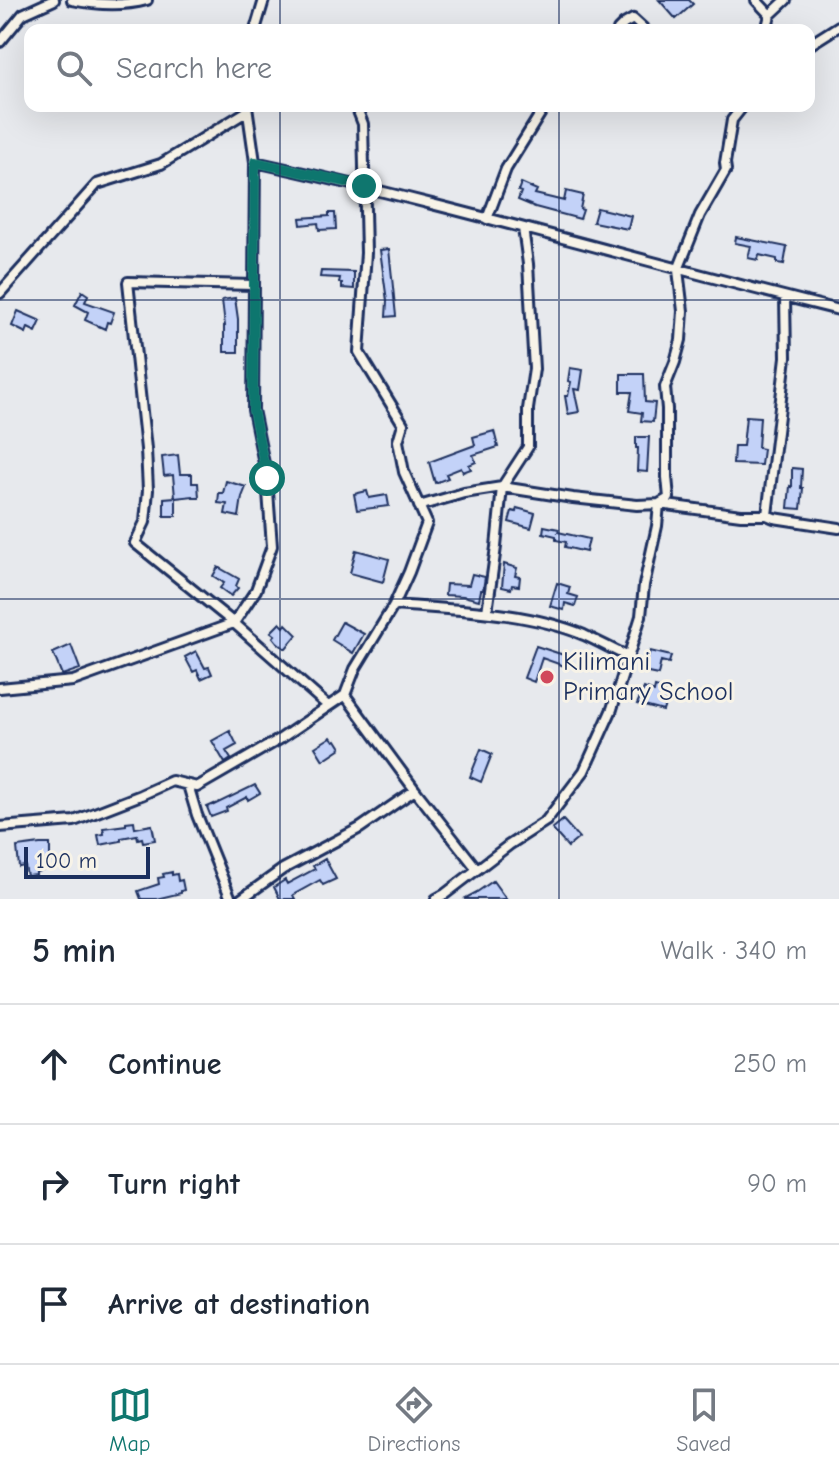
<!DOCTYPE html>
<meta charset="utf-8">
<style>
:root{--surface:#fff;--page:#f2f2f3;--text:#1f2937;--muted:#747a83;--line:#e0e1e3;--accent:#0f766e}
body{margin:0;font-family:"Comic Neue",sans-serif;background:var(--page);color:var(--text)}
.scale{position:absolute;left:24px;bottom:20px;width:126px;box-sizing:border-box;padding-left:8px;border:4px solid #1b2f5e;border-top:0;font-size:22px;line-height:28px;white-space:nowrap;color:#1b2f5e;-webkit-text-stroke:6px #f7f3e8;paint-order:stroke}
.stop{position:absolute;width:24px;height:24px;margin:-18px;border:6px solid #0f766e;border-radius:50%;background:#fff}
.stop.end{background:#0f766e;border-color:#fff;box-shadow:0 2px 8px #0008}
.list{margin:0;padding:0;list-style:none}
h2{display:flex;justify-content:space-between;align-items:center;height:104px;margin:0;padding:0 32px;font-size:34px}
h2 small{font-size:26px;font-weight:400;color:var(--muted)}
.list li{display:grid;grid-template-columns:52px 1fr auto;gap:24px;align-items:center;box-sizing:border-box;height:120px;padding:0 32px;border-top:2px solid var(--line)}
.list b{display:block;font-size:30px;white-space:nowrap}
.list em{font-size:26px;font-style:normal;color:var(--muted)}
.icon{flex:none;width:44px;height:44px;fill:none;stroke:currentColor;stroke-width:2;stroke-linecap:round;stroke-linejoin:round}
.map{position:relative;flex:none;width:839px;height:899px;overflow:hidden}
.search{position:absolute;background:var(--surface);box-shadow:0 8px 32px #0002;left:24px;right:24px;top:24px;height:88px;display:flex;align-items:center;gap:20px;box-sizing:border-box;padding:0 28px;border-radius:16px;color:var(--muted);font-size:30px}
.sheet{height:464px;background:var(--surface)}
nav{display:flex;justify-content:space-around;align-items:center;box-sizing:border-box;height:112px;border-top:2px solid var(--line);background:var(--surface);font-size:22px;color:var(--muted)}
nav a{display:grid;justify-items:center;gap:4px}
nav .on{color:var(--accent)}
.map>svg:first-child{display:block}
</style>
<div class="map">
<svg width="839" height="899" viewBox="0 0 839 899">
<rect width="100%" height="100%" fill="#e7e9ed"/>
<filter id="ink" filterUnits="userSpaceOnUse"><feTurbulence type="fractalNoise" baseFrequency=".0125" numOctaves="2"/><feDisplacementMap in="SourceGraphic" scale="16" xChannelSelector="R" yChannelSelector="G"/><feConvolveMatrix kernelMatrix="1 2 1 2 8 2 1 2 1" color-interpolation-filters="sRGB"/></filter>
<g filter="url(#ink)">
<!-- building -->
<path fill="#c3d2f8" stroke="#1b2f5e" stroke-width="2" d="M659,0H689L693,4L676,19Z
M521,183L537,190L535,194L564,201L566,191L583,195L580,209L583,210L580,219L535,207L518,200L521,192L518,191Z
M597,208L631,216L628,229L593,222Z
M329,213H335L336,229L319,230L318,223L301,225L300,218L329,216Z
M736,237L787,247L784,264L777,263V259L759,255L758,260L748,258L751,246L735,243Z
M389,249L396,316L386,317L387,301L380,250Z
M321,271L354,272V289L342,288V283H339L340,278L320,277Z
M82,291L88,295L85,302L114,312L110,323L107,322L105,329L85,320L88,312L75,305Z
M235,298L238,319V352H224V326H225L222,300Z
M18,311L41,321L36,332L28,328L26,333L12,326Z
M570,368L583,370L580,390L574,389L579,412L568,414L565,396H568L571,382L568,381Z
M621,374H644L645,402L655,403L653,422L641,421L642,413L629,411L632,392H621Z
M746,416L760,417L758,448L763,449L761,465L733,464L734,446H743Z
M494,431L498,447L473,455L476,462L469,465L471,469L463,472L461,468L446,474L448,478L435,483L429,462L475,445L473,437Z
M636,437H649L647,472L637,471L638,448H636Z
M178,455L180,474H192V483H198L199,498H193V496L176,498V516H164V498L175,497L173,475L164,476L162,457Z
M792,468L802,469L801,488H803L801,509L788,508L790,486L792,487Z
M226,481L246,487L242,497L239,517L225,514L227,504L218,503L219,493H223Z
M367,491L369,498L387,495L389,506L357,510L354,494Z
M517,508L535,513L531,528L509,522L512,511L516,512Z
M544,526L559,529L558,532L589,539L586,552L565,547L566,542L556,540V536L543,533Z
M356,550L389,559L383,582L350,573Z
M504,564L517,568L515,576L520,577L519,586L512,585L511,589L502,587Z
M218,567L239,579L236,586L238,588L231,596L220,588L224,583L213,576Z
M472,574L485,577L483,590H481L479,600L463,596L445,595L446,584L469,585Z
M557,583L570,587L568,594L578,597L575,606L565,603L564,610L550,606Z
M342,622L364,634L353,653L332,640Z
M280,623L284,627L286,624L297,635L286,648H284L277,642L273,637L275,635L271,632Z
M71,645L80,669L62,675L53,653Z
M536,646L570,657L567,667L542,658L534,682L524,678Z
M196,651L205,668L209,667L212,674L201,679L197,670L193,672L185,657Z
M650,651L671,656L669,663L661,661L658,675L643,672Z
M655,687L666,690L665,695L668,696L663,711L637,704L644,688L654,692Z
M230,731L237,745L226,751L231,759L225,763L212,741Z
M331,737L334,741L336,740L341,748L323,760L315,747Z
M481,749L492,754L481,782L470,777Z
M255,785L260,793L248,800L247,797L226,808L227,811L211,817L207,807L214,804V805Z
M563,820L579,838L568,847L552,829Z
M134,821L135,828L152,825L155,840L143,842L142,838L138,839L137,835L121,838V841L100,845L98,835L104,834L103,828L126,825V822Z
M40,844H50V861H40L42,871L36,872V875L27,876L25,866L19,867L17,847Z
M325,859L336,879L323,885L320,880L293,895L295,899H280L274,887L285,880L287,884L315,869L313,866Z
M172,872V875L177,874L178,881L182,880L184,890L181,891V893L156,899H141L138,891L159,884L158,878L164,877L163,874Z
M493,881L506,899H464L477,892Z"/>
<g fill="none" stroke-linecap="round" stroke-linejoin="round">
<!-- street casing -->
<g stroke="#1b2f5e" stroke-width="14">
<path id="street" d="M72,0C97,5 121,7 147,0
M756,0L770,15
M255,30L264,0
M618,30L624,24L633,19L645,30
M763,30L767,27L770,15L786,0
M0,42L23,14L54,0
M809,45L839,26
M255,162C452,205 644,262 839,310
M487,219L506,169L545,106
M254,285L128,282L146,449L148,490L145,522L135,543L234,623L328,706
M0,293L97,184L161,164L246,112
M419,506L464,493L502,487L573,498L637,505L659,504L741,515H767L774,518L839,528
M767,515L786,357L785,297
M394,605C456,610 526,611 584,635C599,642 614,650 629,657
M487,612L496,547L502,487L528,447V409L534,369L528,264L523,228
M0,688L73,681L234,623L256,590L272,546L267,478L253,410L255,162L247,106
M345,695L415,790L477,869
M188,785L197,815L231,899
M0,827L74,821L141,795L172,781L197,787L280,739L345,695L355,669L394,605L409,572L427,523L404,472L398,441L403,424L359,352L366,253L363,124L356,106
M241,899L283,869L360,828L415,790
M436,899L445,894L509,845L546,821L584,771L612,709L641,616L644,585L657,526L659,504L669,498L667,477V409L665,387L675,362L681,340L683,311L678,270L700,215L726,170L725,163L732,120L743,106"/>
</g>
<!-- street -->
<use href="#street" stroke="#f7f3e8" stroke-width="8"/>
</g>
</g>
<g fill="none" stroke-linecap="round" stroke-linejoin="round" filter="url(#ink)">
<!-- route -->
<path stroke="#0f766e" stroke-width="10" d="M267,478L253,410L255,162L364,186"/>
</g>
<!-- grid -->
<path fill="none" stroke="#1b2f5e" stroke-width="2" stroke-opacity="0.55" d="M280,0V30M559,0V30M280,106V899M559,106V899M0,300H839M0,599H839"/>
<!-- markers -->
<circle fill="#d1495b" stroke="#f7f3e8" stroke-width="3" cx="547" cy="677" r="8"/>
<g text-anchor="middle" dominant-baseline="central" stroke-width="6" stroke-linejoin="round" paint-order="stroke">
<!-- poi labels -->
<g font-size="26" fill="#1b2f5e" stroke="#f7f3e8" text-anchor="start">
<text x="563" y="662">Kilimani<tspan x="563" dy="30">Primary School</tspan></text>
</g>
</g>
</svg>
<div class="scale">100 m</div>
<div class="stop" style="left:267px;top:478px"></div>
<div class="stop end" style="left:364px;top:186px"></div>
<div class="search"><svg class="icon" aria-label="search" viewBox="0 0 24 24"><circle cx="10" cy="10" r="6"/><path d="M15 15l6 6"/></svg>Search here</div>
</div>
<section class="sheet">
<h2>5 min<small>Walk · 340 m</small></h2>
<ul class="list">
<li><svg class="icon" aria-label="ahead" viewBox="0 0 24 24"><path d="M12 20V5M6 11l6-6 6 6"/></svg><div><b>Continue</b></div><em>250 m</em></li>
<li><svg class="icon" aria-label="right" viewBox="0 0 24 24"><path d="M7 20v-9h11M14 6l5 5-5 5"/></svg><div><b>Turn right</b></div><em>90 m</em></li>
<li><svg class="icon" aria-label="arrive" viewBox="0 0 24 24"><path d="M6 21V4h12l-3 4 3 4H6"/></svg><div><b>Arrive at destination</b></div></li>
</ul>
</section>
<nav>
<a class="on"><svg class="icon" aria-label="map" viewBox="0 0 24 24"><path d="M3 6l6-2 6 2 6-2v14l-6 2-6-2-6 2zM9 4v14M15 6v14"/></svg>Map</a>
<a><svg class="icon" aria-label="directions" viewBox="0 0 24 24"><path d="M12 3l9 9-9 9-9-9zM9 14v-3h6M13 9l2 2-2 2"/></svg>Directions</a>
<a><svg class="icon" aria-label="saved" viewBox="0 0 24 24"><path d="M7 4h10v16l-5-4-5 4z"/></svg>Saved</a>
</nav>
